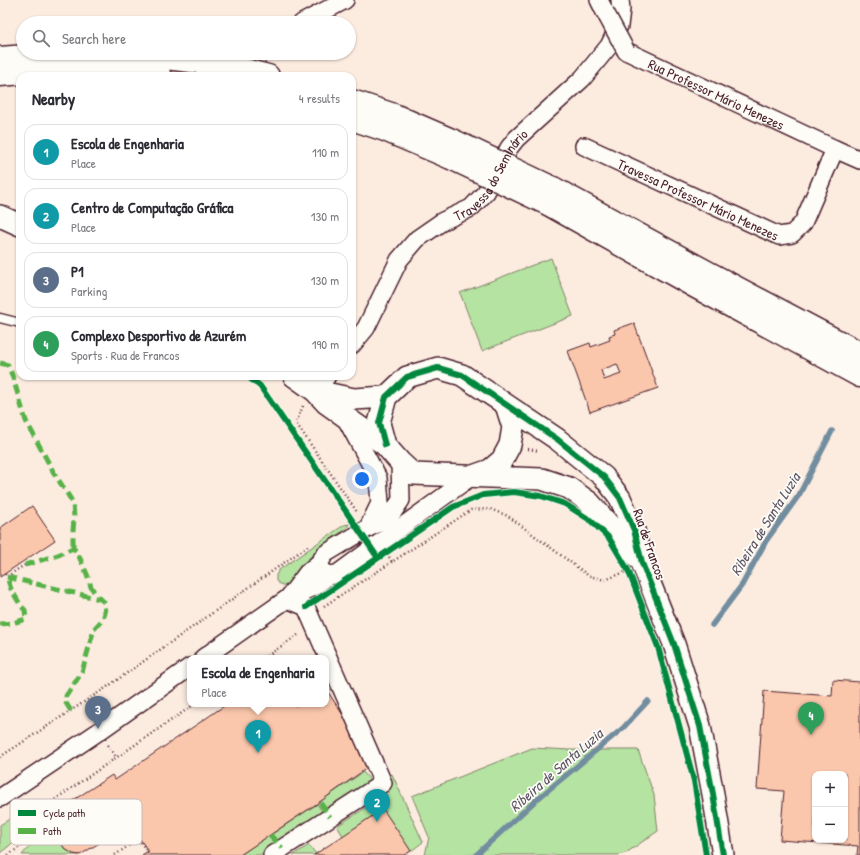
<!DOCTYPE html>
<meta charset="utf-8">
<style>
:root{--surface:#fff;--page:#f7f7f7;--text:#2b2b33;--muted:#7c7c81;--line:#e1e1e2;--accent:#b45309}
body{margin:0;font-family:"Patrick Hand",sans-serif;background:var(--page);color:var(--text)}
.controls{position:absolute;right:12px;bottom:12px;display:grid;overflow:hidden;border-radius:8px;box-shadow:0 1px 3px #0004}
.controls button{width:36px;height:36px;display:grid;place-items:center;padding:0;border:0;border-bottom:1px solid var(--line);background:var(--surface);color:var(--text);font:20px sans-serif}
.you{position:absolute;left:362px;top:479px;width:14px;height:14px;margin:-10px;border:3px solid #fff;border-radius:50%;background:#1a73e8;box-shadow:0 0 0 6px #1a73e833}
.badge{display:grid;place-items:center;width:26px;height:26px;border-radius:50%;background:var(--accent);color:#fff;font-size:13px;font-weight:700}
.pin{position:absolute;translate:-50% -33px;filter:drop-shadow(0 1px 2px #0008)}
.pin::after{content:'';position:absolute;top:21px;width:14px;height:12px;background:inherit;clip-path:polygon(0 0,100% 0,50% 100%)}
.popup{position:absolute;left:187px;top:655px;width:142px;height:52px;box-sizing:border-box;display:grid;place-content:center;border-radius:8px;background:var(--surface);filter:drop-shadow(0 1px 3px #0005);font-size:13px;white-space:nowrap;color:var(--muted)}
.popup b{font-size:15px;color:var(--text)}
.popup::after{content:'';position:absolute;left:50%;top:100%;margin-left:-8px;border:8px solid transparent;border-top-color:var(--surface)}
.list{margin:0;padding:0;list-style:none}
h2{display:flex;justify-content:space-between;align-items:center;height:52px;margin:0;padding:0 16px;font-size:17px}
h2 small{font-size:13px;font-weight:400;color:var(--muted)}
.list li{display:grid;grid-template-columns:26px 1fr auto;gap:12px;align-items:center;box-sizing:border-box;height:56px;margin:0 8px 8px;padding:0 8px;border:1px solid var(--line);border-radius:12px}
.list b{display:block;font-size:15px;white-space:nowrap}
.list p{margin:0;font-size:13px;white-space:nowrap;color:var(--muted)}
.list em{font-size:13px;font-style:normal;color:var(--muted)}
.icon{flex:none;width:22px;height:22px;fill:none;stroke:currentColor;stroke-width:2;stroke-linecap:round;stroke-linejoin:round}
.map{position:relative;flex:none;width:860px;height:855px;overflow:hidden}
.search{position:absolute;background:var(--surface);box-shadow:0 1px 3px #0004;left:16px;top:16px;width:340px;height:44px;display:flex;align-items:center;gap:10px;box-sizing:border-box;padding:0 14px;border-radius:22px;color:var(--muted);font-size:15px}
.panel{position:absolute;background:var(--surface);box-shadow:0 1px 3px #0004;left:16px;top:72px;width:340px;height:308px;border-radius:12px}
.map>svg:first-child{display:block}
</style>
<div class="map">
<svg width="860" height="855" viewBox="0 0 860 855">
<rect width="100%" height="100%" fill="#fcece0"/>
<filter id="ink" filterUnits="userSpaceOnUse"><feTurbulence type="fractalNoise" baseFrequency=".025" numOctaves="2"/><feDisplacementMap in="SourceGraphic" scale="8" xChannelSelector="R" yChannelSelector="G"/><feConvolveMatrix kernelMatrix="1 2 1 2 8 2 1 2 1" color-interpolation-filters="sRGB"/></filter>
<g filter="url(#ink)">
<!-- green -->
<path fill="#b5e3a2" stroke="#808166" d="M551,258L573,316L482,351L460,293Z
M349,524L346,529C337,535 324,543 316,550C306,560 293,598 276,581V575L279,570L322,540L344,525Z
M532,748L570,750H638L654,795L658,831L626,853L618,855H425L429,837L412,796Z
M363,772L371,781L328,810L321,801Z
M392,774L423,842L411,851L343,836L337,826L389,793L386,776Z
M317,804L323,813L279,841L272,834Z
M21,812L23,823L17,830L16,839L9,846L0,853V825Z
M52,814L51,823L53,831L65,849L73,854L80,855H22L40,834Z
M268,836L275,845L260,855H240Z
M309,845L316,854L314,855H293Z"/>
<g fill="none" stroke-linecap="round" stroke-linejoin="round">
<!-- stream -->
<path stroke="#728d9f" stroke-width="5.5" d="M712,625L742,585L766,541L799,495L832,431
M476,855L535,801L623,728L648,701"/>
</g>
<!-- building -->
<path fill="#fbc7ac" stroke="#4a1f2b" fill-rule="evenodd" d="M634,323L658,388L590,412L568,351L590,343L591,347L610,340L609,336L615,334L614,330ZM617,364L621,374L604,380L601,370Z
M32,506L55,540L0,577V528Z
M833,680L860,682V855H857L858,846L780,840L784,791L757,789L764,691L832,696ZM815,774H845V840H815Z
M326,689L356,735L367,768L321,801L240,855H142L148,851L130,824L80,855L73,854L65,849L53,831L51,823L52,814L112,775L115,780L227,704H293L295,706L298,704H326Z
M383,809L411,851L404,855H314Z"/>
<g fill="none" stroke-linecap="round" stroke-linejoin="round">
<!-- service casing -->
<g stroke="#4a1f2b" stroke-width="11">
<path id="service" d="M0,318L20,323"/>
</g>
<!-- minor casing -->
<g stroke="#4a1f2b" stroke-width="20">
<g id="minor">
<path d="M599,0L605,12"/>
<path d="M302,23L345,0"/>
<path id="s1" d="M626,51L835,149L860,160"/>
<path id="s2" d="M584,146L779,236L792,234L803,223L835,149"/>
<path id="s3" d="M352,345L366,328L399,260L417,239L443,221L471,208L486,192L509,148L516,139L582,79L609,46L619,26L621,9L620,0"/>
<path d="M315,391L327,376"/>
<path d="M345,417L378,478L380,503L368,528L325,554L320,562L321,570L329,575L337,574L371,549L472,476"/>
<path d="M368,528L389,518L401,500L400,462"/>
<path d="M289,597L307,573L320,562"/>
<path d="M203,658L287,599L315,586L329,575"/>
<path d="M0,798L98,732L190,667"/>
<path d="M272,855L383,783L306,607L287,599"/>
</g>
</g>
<!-- tertiary casing -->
<g stroke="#4a1f2b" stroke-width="24">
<path id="tertiary" d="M0,216L20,225
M294,376L315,391L326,403L385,445L400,462L413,474L542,479L569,488L589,502L639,559
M316,391L354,399L386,397
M385,445L379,423L386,397L407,377L438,368L462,375L557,439L604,477L620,498L634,530L642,563L674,644L700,726L713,794L723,855
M473,476L490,470L502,460L510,445L513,427L506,405"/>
</g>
<!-- trunk casing -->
<g stroke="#4a1f2b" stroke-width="25">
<path id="trunk" d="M0,58L26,56L122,53L226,65L268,76
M0,75L23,73L123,72L160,76
M352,101L394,115L454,141
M352,119L385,130L451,158
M553,188L707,272L860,353
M548,204L694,286L860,376"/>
</g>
<!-- path -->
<path stroke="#4a1f2b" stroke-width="2.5" stroke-dasharray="1 3" stroke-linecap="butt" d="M303,406L296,423L357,512
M528,449L539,451
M389,557L392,562L471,510L490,509L508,516L589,576L605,580L625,572
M5,574L7,577L18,569L25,565
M324,606L392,562
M264,658L298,635V633
M108,745L116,757
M0,757L107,687L308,546
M35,813L195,704
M138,839L150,855
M8,855L23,845L38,821L35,813L27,800
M115,855L140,838"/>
<!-- service -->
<use href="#service" stroke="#fdfcf7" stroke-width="8"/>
<!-- minor -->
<use href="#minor" stroke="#fdfcf7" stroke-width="17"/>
<!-- tertiary -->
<use href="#tertiary" stroke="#fdfcf7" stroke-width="21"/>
<!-- trunk -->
<use href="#trunk" stroke="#fdfcf7" stroke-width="22"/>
<!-- minor-bridge casing -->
<g stroke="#4a1f2b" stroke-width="20" stroke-linecap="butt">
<path id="minor-bridge" d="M605,12L626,51"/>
</g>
<!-- trunk-bridge casing -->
<g stroke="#4a1f2b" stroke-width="25" stroke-linecap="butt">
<path id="trunk-bridge" d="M454,141L553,188
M451,158L548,204"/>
</g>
<!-- minor-bridge -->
<use href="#minor-bridge" stroke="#fdfcf7" stroke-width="17"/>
<!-- trunk-bridge -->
<use href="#trunk-bridge" stroke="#fdfcf7" stroke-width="22"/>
<!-- quiet -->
<path stroke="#57b146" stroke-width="5" stroke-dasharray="10 5" stroke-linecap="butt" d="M0,363L8,365L12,375L26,421L54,473L65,490L73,503L74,518L73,531V548
M25,565L58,555L73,548L77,552L87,574L91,587L97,596L104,602L105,613L103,619L94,629L82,672L66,696V703L71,711
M7,577L100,599
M0,624L13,623L26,619L25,610L21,606L11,589L7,577
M320,803L330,817
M270,835L282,848"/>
<!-- cycleway casing -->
<g stroke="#fdfcf7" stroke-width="8">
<path id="cycleway" d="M247,376L260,386L378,558
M385,445L379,423L386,397L407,377L438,368L462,375L557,439L604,477L620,498L634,530L642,563L674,644L700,726L713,794L723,855
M306,607L453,507L483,495L514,492L541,496L565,504L590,520L609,538L628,570L658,647L694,781L706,855"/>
</g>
<!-- cycleway -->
<use href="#cycleway" stroke="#00873e" stroke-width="6"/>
</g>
</g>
<g text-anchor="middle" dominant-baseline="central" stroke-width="3.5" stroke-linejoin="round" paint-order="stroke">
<!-- street labels -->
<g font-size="14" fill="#4a1f2b" stroke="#fdfcf7">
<text stroke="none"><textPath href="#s1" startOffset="100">Rua Professor Mário Menezes</textPath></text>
<text stroke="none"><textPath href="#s3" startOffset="226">Travessa do Seminário</textPath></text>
<text stroke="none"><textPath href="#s2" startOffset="126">Travessa Professor Mário Menezes</textPath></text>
<text transform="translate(650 544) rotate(71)">Rua de Francos</text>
</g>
<!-- water labels -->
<g font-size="15" font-style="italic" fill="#5e5665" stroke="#fdfcf7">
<text transform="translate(765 524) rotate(-58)">Ribeira de Santa Luzia</text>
<text transform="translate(556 770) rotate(-41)">Ribeira de Santa Luzia</text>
</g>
</g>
<!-- legend -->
<rect x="10" y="799" width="132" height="46" rx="6" fill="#fdfcf7" stroke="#c7baba" stroke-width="1"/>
<rect x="18" y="810" width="18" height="6" fill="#00873e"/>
<rect x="18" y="828" width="18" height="6" fill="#57b146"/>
<g font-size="11" fill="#4a1f2b">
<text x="43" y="817">Cycle path</text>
<text x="43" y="835">Path</text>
</g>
</svg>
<div class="controls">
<button>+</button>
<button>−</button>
</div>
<div class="you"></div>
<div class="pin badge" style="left:258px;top:753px;background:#0f9aa8">1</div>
<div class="popup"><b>Escola de Engenharia</b>Place</div>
<div class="pin badge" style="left:377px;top:822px;background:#0f9aa8">2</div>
<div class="pin badge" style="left:98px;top:729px;background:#5c6f8a">3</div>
<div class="pin badge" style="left:811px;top:735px;background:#2e9e5b">4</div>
<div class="search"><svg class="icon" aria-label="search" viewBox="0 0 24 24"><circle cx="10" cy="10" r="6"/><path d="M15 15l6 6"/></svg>Search here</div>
<section class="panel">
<h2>Nearby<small>4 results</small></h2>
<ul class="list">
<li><span class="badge" style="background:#0f9aa8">1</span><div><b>Escola de Engenharia</b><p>Place</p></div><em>110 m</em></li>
<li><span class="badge" style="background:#0f9aa8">2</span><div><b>Centro de Computação Gráfica</b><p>Place</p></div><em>130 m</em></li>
<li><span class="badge" style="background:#5c6f8a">3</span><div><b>P1</b><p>Parking</p></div><em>130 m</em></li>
<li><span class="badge" style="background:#2e9e5b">4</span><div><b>Complexo Desportivo de Azurém</b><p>Sports · Rua de Francos</p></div><em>190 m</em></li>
</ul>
</section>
</div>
